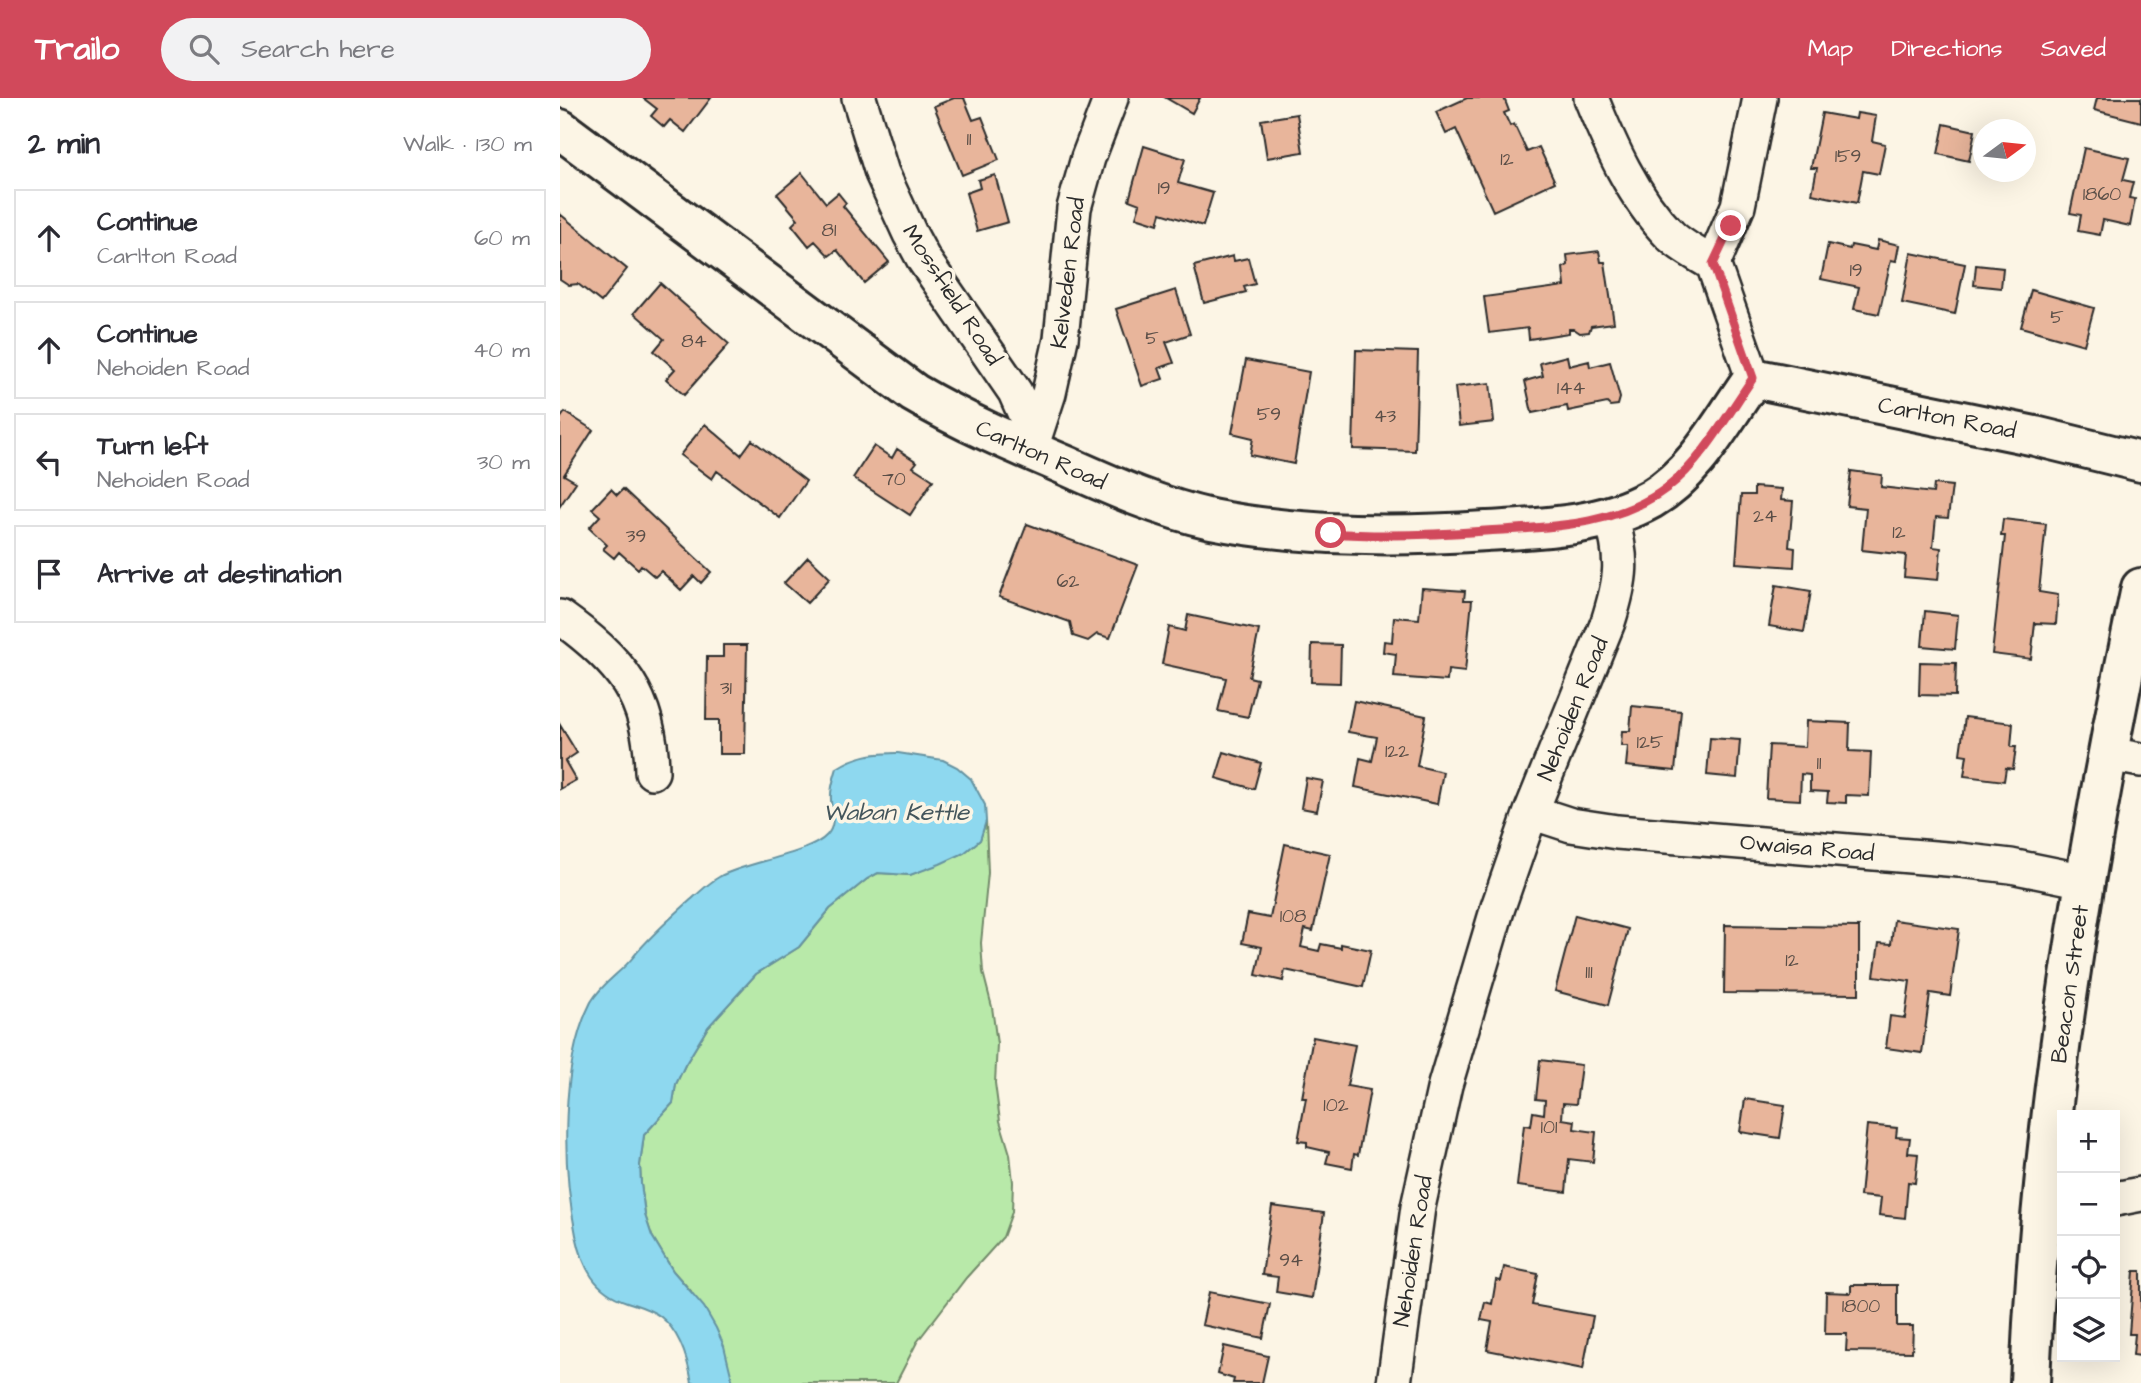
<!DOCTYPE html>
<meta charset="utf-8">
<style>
:root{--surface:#fff;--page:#f2f2f3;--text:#2b2b33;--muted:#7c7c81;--line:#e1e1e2;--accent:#d1495b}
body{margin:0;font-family:"Architects Daughter",sans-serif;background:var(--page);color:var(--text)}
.controls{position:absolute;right:21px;bottom:21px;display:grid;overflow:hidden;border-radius:0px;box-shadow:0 7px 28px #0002}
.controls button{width:63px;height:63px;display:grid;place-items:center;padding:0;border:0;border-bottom:2px solid var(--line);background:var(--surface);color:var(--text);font:35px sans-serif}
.compass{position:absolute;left:1413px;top:21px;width:63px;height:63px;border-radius:50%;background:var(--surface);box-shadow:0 7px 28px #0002;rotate:75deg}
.stop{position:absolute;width:21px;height:21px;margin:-16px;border:5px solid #d1495b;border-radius:50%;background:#fff}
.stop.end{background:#d1495b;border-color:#fff;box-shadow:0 2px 7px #0008}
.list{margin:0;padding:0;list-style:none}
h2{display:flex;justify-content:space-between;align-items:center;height:91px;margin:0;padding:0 28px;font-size:30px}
h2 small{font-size:23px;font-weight:400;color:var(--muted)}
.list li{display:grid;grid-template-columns:46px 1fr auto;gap:21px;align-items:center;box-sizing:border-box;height:98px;margin:0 14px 14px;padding:0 14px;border:2px solid var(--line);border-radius:0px}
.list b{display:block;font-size:26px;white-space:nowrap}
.list p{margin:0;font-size:23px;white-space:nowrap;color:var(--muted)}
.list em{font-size:23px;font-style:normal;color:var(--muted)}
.icon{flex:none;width:38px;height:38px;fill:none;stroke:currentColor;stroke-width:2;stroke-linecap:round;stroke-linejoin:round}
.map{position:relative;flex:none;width:1581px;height:1285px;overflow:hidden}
header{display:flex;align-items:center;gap:42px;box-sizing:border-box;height:98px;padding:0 35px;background:var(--accent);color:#fff}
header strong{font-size:33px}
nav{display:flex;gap:38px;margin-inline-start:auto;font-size:24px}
.search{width:490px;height:63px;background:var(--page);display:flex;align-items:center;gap:18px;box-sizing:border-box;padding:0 24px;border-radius:38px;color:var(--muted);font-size:26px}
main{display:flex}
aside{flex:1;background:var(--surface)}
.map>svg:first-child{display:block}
</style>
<header>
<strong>Trailo</strong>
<div class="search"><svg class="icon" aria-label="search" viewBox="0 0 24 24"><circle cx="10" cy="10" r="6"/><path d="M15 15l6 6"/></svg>Search here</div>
<nav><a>Map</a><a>Directions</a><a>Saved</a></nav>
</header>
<main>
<aside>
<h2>2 min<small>Walk · 130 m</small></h2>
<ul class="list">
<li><svg class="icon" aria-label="ahead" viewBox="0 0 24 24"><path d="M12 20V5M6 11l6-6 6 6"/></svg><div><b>Continue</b><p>Carlton Road</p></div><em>60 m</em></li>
<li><svg class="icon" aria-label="ahead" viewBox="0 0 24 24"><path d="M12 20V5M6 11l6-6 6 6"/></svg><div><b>Continue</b><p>Nehoiden Road</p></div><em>40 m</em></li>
<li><svg class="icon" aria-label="left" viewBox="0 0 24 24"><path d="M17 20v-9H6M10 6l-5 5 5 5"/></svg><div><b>Turn left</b><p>Nehoiden Road</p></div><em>30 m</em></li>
<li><svg class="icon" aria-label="arrive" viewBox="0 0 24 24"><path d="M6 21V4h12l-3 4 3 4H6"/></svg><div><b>Arrive at destination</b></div></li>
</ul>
</aside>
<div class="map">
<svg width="1581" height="1285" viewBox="0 0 1581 1285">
<rect width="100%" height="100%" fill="#fcf5e5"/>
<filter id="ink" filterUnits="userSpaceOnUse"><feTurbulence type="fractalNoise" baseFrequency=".0143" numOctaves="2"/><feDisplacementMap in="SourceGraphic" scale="14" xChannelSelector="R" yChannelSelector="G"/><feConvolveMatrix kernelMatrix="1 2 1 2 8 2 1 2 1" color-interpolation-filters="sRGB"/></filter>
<g filter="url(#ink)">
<!-- green -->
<path fill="#b8e9a9" stroke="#728a6a" stroke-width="2" d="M426,723L428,775L421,845L423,874L432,909L437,946L435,985L440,1023L450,1056L453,1084L452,1114L443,1139L406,1180L357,1244L336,1285H173L131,1193L113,1173L92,1138L85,1117L81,1086L80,1067L84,1037L113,1005L116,986L125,967L148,929L196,876L239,849L270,811L307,781L318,775L350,777L404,755L420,742Z"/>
<!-- water -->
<path fill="#8ed8ef" stroke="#6693a1" stroke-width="2" d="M338,655L383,662L397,669L411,681L425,707L426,723L420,742L404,755L380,766L350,777L318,775L307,781L270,811L239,849L196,876L148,929L125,967L116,986L113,1005L84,1037L80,1067L81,1086L85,1117L92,1138L113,1173L144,1209L156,1230L164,1248L173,1285H132C128,1262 120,1234 101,1219C91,1211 79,1208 67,1204C34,1193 23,1170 16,1137C2,1069 0,965 31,904C43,884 61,875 74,858C92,836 113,818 134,799C142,792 150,784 159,779C185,764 249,757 267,737C277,726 271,714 271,701C270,691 274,680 277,670C299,656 313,656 338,655Z"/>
<!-- building -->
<path fill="#e8b59b" stroke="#2b2b2b" stroke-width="2" d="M83,0H151L125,34L110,22L104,29L98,24L91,18L97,11Z
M394,0H404L413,22L422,19L439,62L402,77L374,8Z
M606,0H640L632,15Z
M907,0H944L949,13L944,15L950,28L954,26L967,54L979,49L995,84L933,113L896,31L886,36L876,14Z
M1537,0H1581V24L1534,12Z
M1262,15L1296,21L1297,15L1316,18L1312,43L1325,46L1319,76L1303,73L1297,105L1252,96L1257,70H1251Z
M737,16L743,54L707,60L701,22Z
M1384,26L1415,33L1409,63L1378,56Z
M584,48L625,61L618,85L653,95L643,128L601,115L598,126L576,119L580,106L569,102Z
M1524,50L1569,60L1563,82L1573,84L1569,100L1575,101L1570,128L1543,122L1540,137L1518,133L1521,117L1510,115Z
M242,75L266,105L278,95L286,105L283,108L329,164L304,185L277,152L269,158L255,143L249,148L232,127L238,121L217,96Z
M435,77L448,124L417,133L406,95L420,90L418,82Z
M0,116L67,171L41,204L18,186L9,187L0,181Z
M1318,142L1339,147L1336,163L1331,162L1319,216L1294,211L1299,189L1261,181L1268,146L1290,151L1291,147L1316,152Z
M1039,153L1041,164H1045L1054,225L1031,228L1029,234L1020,235L1014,231H1009V235L969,241L968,230L929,235L924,199L1005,188L1003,170L1008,167L1007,157Z
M1351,155L1405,166L1395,216L1342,205Z
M673,158L674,163L688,160L695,186L684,189L686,194L644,205L634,168Z
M1416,167L1443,170L1441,190L1414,187Z
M100,185L169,246L124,297L106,281L115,271L94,253L104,241L74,215Z
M616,192L630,236L606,244L614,265L599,270L603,281L582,288L556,211Z
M1471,192L1534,210L1524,247L1461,229Z
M796,252L858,254L855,353L793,351Z
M1007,258L1009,268L1029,263L1030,269L1050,264L1060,300L1058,307L1050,308L1047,305L1008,313L1007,308L972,315L965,283L983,278L980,265Z
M686,262L749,274L734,366L690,357L693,340L672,335Z
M930,285L934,324L899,328L895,289Z
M5,314L33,332L4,377L16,384L0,408V321Z
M145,326L181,357L192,342L246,383L220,420L157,373L152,381L120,357Z
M314,348L332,360L337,351L357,364L353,369L373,382L350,417L293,380Z
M1291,373L1322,377L1321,389L1373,395L1374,386L1392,388L1388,420L1376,419L1373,449L1381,450L1378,482L1344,479L1346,457L1302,452L1306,410L1287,408Z
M1194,389L1222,391L1221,402L1233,403L1229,449L1235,450L1234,469L1176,465L1181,397H1194Z
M51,391L57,397L63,391L151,474L141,485L134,478L121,492L101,473L95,479L81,467L78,471L59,454L54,460L43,451L47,447L29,430L40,418L32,411Z
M1443,421L1486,426L1479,494L1498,497L1496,526L1475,525L1471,561L1432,556L1445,438H1441Z
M467,426L578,467L550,540L537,536L528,543L513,538L510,524L439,499Z
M248,459L270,480L247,505L224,485Z
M1216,487L1251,493L1244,534L1209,528Z
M862,490L905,493L904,502H912L905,574L888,572L887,583L834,579L836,556L823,554L824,543L832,544L834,519L859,521Z
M1365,513L1398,517L1395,551L1362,548Z
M628,517L699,532L689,579L697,581L688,619L658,613L666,580L602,566L609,529L625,533Z
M752,546L781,547L780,585L751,584Z
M163,547H187L185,656H159V622H146L147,559H163Z
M1360,564L1396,565L1395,598L1359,597Z
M794,603L866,618L857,668L883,674L877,706L795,689L800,660L812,663L817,639L788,634Z
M1072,608L1121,613L1115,673L1066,668L1068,648H1061L1062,633H1070Z
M1405,619L1453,625L1451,649H1456L1453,671L1446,670L1444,683L1404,678L1407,657L1400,656Z
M1246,623L1290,625L1289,653L1311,654L1309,698L1286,697V705L1267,704L1268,694L1250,693V677L1241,676L1240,702L1206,700L1209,647L1245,649Z
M0,627L17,655L5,663L16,682L0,691Z
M1150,640L1180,642L1177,680L1147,677Z
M664,654L701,665L694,691L656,680Z
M746,680L763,683L757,713L741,710Z
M725,746L770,756L753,833L745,831L741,849L759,853L761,846L781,850V846L811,852L803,889L725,872L723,883L696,877L702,849L682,845L688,816L710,820Z
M1015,817L1068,831L1048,907L995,893Z
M1334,822L1399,831L1390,898L1370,895L1362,955L1326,950L1330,918L1345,920L1350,883L1314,878L1319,845L1331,846Z
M1165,827L1299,829V896L1164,895Z
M753,939L795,947L787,988L810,992L798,1057L794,1056L792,1070L766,1065L769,1054L747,1049V1044L738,1043L746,1000H742Z
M980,962L1021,967L1016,1006L1003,1005L1002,1021L1015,1023L1014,1031L1036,1034L1033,1064L1009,1061L1006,1094L957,1088L964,1027L971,1028L973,1014L984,1016L985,1002L976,1001Z
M1185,1001L1225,1007L1220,1040L1180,1034Z
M1307,1027L1337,1030L1336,1039L1350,1040L1348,1055L1358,1056L1355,1085L1348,1084L1345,1120L1319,1117L1321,1100L1300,1098Z
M712,1108L764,1115L752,1200L716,1194L718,1179L702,1177Z
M944,1169L978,1176L972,1207L1033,1218L1023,1271L927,1252L932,1224L921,1222L925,1204L932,1206L936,1182L941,1183Z
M1574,1173H1581V1258L1573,1257L1575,1236H1569Z
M1291,1187H1337V1228H1353L1352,1254L1286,1253L1287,1236H1265L1266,1194L1291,1195Z
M649,1194L710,1206L703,1240L642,1227Z
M664,1248L708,1258L702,1285H673L674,1281L658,1276Z"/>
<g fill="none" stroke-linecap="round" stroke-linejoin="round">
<!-- minor casing -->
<g stroke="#2b2b2b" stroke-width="38">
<path id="minor" d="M299,0L322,75L350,136L364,162L455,294L467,321L470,353
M1031,0C1050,47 1073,99 1109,136C1120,148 1139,157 1153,166
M1193,280L1153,166L1178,108L1200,0
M472,347L489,295L501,241L514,110L528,60L551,0
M0,519C60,562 91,598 92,674
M1548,656L1581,662
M971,714L1011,727L1057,734L1399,762L1451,768L1525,783
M1555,1101L1581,1096
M834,1285L858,1109L885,987L938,809L971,714L1048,524C1062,480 1064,462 1051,418"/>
</g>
<!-- tertiary casing -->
<g stroke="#2b2b2b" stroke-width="44">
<path id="tertiary" d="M0,31L354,295C403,324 455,346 507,368C554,389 601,410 651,421C741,439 835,439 926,433C982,430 1041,429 1091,401C1137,374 1163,322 1193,280L1475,338L1581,364"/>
</g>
<!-- secondary casing -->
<g stroke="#2b2b2b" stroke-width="44">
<path id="secondary" d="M1470,1285C1481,1017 1526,752 1581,490"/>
</g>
<!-- minor -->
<use href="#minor" stroke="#fcf5e5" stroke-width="33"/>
<!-- tertiary -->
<use href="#tertiary" stroke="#fcf5e5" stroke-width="38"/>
<!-- secondary -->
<use href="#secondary" stroke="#fcf5e5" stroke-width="38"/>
</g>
</g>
<g fill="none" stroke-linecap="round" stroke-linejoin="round" filter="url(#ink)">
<!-- route -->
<path stroke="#d1495b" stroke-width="9" d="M771,435C823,439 873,437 925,433C988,429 1056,429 1108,389C1144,361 1167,317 1193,280L1153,166L1171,128"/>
</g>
<g text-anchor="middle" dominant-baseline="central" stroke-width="7" stroke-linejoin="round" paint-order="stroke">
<!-- number labels -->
<g font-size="19" fill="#5a4e47">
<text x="409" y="41">11</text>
<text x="1288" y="58">159</text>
<text x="947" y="61">12</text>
<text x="604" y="90">19</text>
<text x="1542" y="96">1860</text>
<text x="269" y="132">81</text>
<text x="1296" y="172">19</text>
<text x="1497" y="219">5</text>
<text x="592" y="240">5</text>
<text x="134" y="243">84</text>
<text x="1011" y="290">144</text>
<text x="709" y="316">59</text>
<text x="825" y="318">43</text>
<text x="334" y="381">70</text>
<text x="1205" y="418">24</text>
<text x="1339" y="434">12</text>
<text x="76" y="438">39</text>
<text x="508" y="483">62</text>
<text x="166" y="590">31</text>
<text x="1090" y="644">125</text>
<text x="837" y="653">122</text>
<text x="1259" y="665">11</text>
<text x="733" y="818">108</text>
<text x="1232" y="862">12</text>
<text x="1029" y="874">111</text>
<text x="776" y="1007">102</text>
<text x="989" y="1029">101</text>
<text x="731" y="1162">94</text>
<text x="1301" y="1208">1800</text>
</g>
<!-- street labels -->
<g font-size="23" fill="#2b2b2b" stroke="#fcf5e5">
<text transform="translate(508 175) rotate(-83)">Kelveden Road</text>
<text transform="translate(392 197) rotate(57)">Mossfield Road</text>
<text transform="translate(1387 320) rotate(11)">Carlton Road</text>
<text transform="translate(481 357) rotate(24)">Carlton Road</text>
<text transform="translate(1013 611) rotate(-68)">Nehoiden Road</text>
<text transform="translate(1247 750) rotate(5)">Owaisa Road</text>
<text transform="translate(1510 886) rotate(-82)">Beacon Street</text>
<text transform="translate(853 1153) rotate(-81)">Nehoiden Road</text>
</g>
<!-- water labels -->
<g font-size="24" font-style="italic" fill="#44565c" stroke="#fcf5e5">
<text x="336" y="715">Waban Kettle</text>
</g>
</g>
</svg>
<div class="controls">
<button>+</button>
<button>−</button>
<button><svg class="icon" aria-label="locate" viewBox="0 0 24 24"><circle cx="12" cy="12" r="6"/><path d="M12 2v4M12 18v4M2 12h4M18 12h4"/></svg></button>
<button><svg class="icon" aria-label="layers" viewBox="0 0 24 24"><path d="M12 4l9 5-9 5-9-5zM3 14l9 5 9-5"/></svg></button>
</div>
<svg class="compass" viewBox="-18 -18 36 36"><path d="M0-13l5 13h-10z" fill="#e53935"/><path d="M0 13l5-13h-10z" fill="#7c7c81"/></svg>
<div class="stop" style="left:771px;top:435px"></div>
<div class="stop end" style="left:1171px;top:128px"></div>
</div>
</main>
